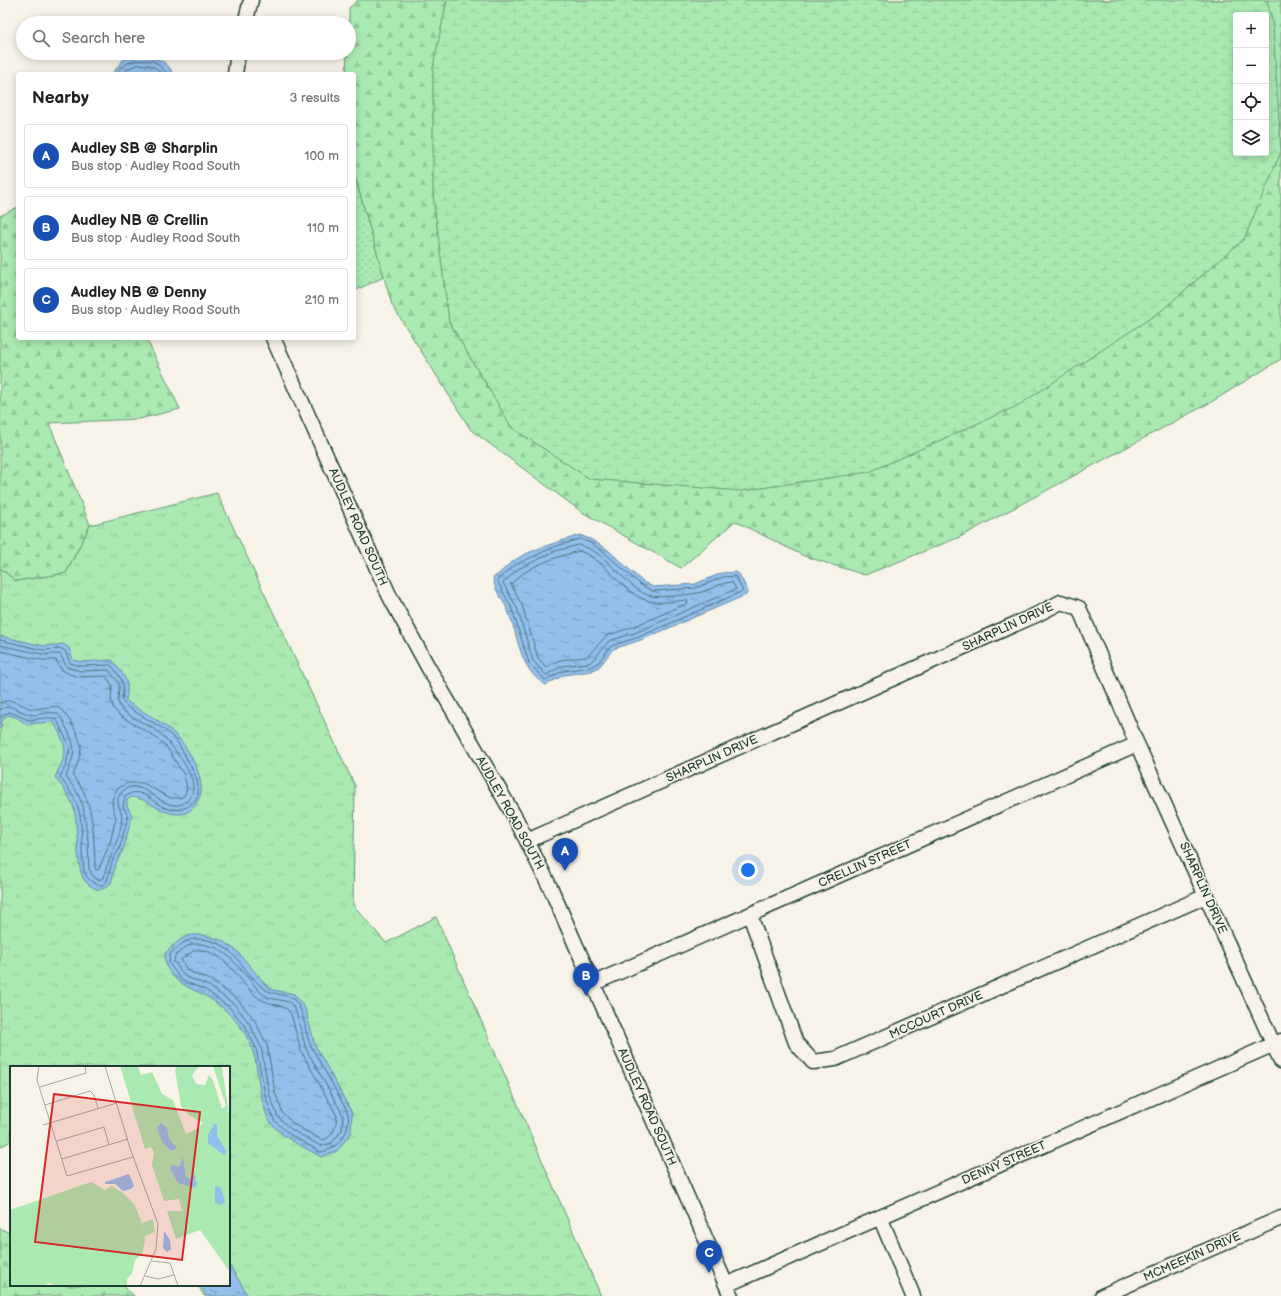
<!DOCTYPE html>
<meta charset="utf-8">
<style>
:root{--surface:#fff;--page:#f6f6f6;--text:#222;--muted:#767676;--line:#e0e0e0;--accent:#db2777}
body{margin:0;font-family:"Balsamiq Sans",sans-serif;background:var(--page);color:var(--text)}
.controls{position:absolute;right:12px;top:12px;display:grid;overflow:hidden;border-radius:4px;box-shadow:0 2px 10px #0003}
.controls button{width:36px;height:36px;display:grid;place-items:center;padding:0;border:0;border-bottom:1px solid var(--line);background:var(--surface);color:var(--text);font:20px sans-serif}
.you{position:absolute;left:748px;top:870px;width:14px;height:14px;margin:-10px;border:3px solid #fff;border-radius:50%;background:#1a73e8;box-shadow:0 0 0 6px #1a73e833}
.badge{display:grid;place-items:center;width:26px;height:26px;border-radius:50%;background:var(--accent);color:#fff;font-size:13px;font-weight:700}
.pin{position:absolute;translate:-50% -33px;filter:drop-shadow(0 1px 2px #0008)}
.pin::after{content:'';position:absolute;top:21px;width:14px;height:12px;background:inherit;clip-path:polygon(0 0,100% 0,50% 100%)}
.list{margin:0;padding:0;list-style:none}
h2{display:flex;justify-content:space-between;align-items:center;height:52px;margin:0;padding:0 16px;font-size:17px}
h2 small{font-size:13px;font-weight:400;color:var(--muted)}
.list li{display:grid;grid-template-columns:26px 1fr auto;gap:12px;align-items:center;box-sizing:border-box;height:64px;margin:0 8px 8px;padding:0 8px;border:1px solid var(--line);border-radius:4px}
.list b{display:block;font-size:15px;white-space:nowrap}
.list p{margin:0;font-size:13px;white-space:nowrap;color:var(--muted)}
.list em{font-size:13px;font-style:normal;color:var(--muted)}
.icon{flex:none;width:22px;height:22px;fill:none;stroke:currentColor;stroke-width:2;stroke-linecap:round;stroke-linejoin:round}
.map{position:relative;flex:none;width:1281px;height:1296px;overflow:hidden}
.search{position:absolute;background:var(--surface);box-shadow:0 2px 10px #0003;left:16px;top:16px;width:340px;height:44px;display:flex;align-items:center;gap:10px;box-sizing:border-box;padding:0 14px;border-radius:22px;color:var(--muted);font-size:15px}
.panel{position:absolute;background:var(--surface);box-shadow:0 2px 10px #0003;left:16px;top:72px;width:340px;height:268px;border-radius:4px}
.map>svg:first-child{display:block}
</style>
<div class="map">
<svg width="1281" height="1296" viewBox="0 0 1281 1296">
<defs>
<pattern id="grass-tufts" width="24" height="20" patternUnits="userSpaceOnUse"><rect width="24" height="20" fill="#aaeab2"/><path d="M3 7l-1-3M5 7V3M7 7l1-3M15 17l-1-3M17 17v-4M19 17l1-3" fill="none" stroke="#92ca9a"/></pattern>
<pattern id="forest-firs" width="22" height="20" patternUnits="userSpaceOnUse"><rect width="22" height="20" fill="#aaeab2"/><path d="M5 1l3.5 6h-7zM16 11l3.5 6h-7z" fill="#92ca9a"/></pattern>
<pattern id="wetland-marsh" width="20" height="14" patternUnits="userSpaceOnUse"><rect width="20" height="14" fill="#aaeab2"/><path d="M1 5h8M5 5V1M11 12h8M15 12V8" fill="none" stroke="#92ca9a"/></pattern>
<pattern id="park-dots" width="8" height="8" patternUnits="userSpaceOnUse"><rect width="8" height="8" fill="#aaeab2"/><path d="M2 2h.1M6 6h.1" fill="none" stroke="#92ca9a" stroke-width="1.8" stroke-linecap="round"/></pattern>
<pattern id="water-ripples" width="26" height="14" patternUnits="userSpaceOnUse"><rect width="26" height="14" fill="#92bfec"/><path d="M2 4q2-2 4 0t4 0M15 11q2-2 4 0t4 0" fill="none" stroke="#779cc0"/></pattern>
</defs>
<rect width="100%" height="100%" fill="#f7f3e8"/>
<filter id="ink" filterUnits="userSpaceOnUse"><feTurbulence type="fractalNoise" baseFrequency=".025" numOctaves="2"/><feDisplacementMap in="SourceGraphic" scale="8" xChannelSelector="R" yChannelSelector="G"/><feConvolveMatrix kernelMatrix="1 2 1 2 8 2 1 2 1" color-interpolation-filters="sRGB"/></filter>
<g filter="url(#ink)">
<!-- grass -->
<path fill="url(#grass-tufts)" stroke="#649473" d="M217,493L355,786L353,905L386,943L436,917L601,1296H204L198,1285H229V1067H11V1141L0,1147V568L16,581L66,573L90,525Z"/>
<!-- forest -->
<path fill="url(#forest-firs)" stroke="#649473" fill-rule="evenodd" d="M358,0H1281V359L1213,401L960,537L865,575L804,556L735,521L681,568L582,512L471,430L392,305L354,174V74H346L347,53H349V8ZM1236,15H1266V153H1236Z
M18,207V338H146L180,409L139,419L49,423L90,525L66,573L16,581L0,568V216Z
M0,1228L11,1234V1285H122L134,1296H0Z"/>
<!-- wetland -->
<path fill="url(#wetland-marsh)" stroke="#649473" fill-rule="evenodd" d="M447,0H1267L1273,26L1281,152L1244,239L1161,311L1019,405L869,472L741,491L590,479L512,428L449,322L433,195V67ZM1236,15H1266V153H1236Z"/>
<!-- park -->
<path fill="url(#park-dots)" stroke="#649473" d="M354,174L384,277L354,291Z"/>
<!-- water -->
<path fill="url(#water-ripples)" stroke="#648ba2" d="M133,56C149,56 166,57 173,74H112L123,60Z
M580,535L592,540L608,550L643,582L653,587L695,584L722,573L736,572L739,574L748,591L746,595L641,640L613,649L600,666L592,671L564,675L546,685C519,670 519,637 508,611C503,599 494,590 493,578C501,573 505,567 512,562C528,550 561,541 580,535Z
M0,636L44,646L63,644L69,648L73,660L81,662L112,660C124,675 130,680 126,700L129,703C145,713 163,722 177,736C188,748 206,779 200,796C197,803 193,811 185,813C164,819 150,798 131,797L127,800V806L132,815L124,848L116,863L111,883L105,888L98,890C93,887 88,885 85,881C75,867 79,829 74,809C71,797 62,787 55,777C69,749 67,749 54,722L26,724L16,717L8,715L3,719L0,729Z
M191,935H203L221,940L237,951L266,985L273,990L294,994L305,1008L315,1045L352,1113L351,1133L337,1151L321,1157C305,1147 283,1139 271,1123C267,1118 265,1109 263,1103C259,1090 258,1077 256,1064C252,1038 236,1017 215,1002C195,987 163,984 165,953L181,939Z
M229,1264L248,1296H206L201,1285H229Z"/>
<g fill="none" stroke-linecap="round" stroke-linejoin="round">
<!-- shore -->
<path stroke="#4d717e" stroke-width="1" d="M116,74C125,59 139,60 154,61L168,74
M122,74C129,66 141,62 152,66C156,67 159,72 162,74
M580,539L591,543L605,553L641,585L653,591L696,588L723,577L735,576L743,591L639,637L611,646L598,663L590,667L563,671L545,680L529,663L512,609L497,580L515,565L554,547Z
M579,545C609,552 625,589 651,596C660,598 687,595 697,593C709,591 719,583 732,582L736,589L637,632L609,641L594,659L589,663L562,666L546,675L533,661L517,608L503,583L518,569L556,551Z
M579,551C607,559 621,594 649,601C660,604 675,601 687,600L688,603L635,626L606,636L587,657L560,660L546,667L538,658L522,605L511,584C527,566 556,557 579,551Z
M0,640L43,650L62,649L65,651L70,663L81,666L111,665C122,679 125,682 122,700L125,705C141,717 160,724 174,738C179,744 183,752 187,759C192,768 197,777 198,787C200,804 183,812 169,809C154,806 141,783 125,797L123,806L128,816L120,847L112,862L107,881L103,885H98C91,882 85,877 84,870C80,849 84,828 78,807C74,796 67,787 60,777L66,765L70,747L57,720C51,715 37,720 29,720C24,719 15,713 9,712L0,717
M0,645L42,654H60L67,667L80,671L109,670C111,674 116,678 118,682C122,691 114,700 121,708C129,718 144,722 154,729C168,739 175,750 184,763C188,770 194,780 193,789C192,801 180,808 169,804C154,799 135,775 120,794C114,803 122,810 122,817C122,835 108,860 103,878L98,880L93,876L89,869L88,840L83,806L77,792L66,777C75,750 78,752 65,725C63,720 61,715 56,713C47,711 36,717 28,714C18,711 11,702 0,710
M0,651L41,660H56L61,669L69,674L80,677L106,676L112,685L111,700L114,709L120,716L151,734L166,746L184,775L187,788L184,796L180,798H170L143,783H127L117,789L112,800L113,809L116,818L110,843L99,869L96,870L95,867C94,842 94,815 84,792C81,786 76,781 73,776C76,767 81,756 81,746C80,737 66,710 57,707C48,705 37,711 29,708C19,704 11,697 0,703
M192,939C233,937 238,967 263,988C273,996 289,993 296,1002C306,1015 304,1034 312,1048C321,1065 331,1081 340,1098C342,1103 347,1109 348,1114C351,1132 338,1149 321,1152L289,1134L274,1120L265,1095L256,1048L245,1026L231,1009L206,990L181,980L169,963L170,954L183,943Z
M193,944H202L217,948L231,958L261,993L270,998L289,1002L292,1005L296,1012L306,1049L343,1115L342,1130L332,1143L321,1146L292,1130L278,1117L269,1093L261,1047L249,1023L235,1005L209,986L184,976L174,961L175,956L186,947Z
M195,950C226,949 236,979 256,996C266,1004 277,1004 287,1009L291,1014L301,1051L337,1116C336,1127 333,1138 322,1140L295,1125L283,1114L275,1092L267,1045L254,1019L238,1000L211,980L188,971L181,960Z"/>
<!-- minor casing -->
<g stroke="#1f3d34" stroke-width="17">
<path id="minor" d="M245,23L251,0
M235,74L238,53
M273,338L390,597L428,667L516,819L551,889L731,1296
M527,841L1038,614L1061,602L1079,608L1137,744L1281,1061
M750,915L796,1043L813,1062L835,1059L1206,896
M592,984L1137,744
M880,1217L913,1296
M726,1285L1281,1041
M1102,1296L1281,1218"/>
</g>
<!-- minor -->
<use href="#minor" stroke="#f7f3e8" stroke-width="14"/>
</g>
</g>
<g text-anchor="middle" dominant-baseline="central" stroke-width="3" stroke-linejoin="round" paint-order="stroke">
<!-- street labels -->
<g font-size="12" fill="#1f3d34" stroke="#f7f3e8">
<text transform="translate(358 527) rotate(66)">AUDLEY ROAD SOUTH</text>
<text transform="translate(1008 627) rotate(-25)">SHARPLIN DRIVE</text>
<text transform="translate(712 759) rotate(-24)">SHARPLIN DRIVE</text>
<text transform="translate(510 813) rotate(61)">AUDLEY ROAD SOUTH</text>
<text transform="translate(865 864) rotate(-24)">CRELLIN STREET</text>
<text transform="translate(1203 888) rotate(66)">SHARPLIN DRIVE</text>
<text transform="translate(936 1015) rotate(-24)">MCCOURT DRIVE</text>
<text transform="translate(647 1107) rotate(66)">AUDLEY ROAD SOUTH</text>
<text transform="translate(1004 1163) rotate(-24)">DENNY STREET</text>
<text transform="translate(1192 1257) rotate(-24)">MCMEEKIN DRIVE</text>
</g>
</g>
<!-- overview -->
<g transform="translate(10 1066)">
<rect width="220" height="220" fill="#f7f3e8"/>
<path d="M110,0H128L131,9L142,6L152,28L163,34L176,68L189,62L193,56L216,40L220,54V150H203L178,128H172L169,133L154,135L142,99L144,86L141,81L135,83Z" fill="#aaeab2"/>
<path d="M167,0H189L182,9L186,18L195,19L199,9L203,14L213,46L193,57L179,49L171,40L165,4ZM203,0L212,1L220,54L216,40ZM81,116L95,124L102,120L113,127L124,138L131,154L135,174L132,188L125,194L122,207L117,213V220H44L40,217L32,220H0V144ZM178,127L203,150H220V206L190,164L166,173L157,145H172L169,133L172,128Z" fill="#aaeab2"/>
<path d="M79,128L111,131L119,138L125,151L123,180L110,220H53L36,201L28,187L27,159L33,149L61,134ZM220,155V197L206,177L207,164L211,157Z" fill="#aaeab2"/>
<path d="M143,153L145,166L134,170L132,157Z" fill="#aaeab2"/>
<path d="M151,57L157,62L159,73L167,82L164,84H160L152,76L147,62ZM204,58H207V70L217,86L214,89L198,77V69ZM173,91L176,111L181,112L184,108L186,111L185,115L188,117L185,122L168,117L160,103L162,99L169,101ZM119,108L124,120L121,123L113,125L105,118H95V116ZM205,120L211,122L215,135L212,139L205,137ZM154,165L160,174L161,183L157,186L153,182Z" fill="#92bfec"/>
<path fill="none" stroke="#a1aaa0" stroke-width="1" d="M29,0L27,14L57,110L123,91M95,0L121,85L148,158L146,183L130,220M30,21L76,7L75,0M35,39L80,25L84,29L88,42M33,59L107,37M47,75L94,61L99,79M52,93L118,73M142,195L160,197L168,220M135,210L148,213L164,209"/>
<path fill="#d62828" fill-opacity="0.15" stroke="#d62828" stroke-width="2" d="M44,28L190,46L172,194L25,176Z"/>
<rect width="220" height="220" fill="none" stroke="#1f3d34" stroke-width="2"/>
</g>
</svg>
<div class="controls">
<button>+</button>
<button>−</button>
<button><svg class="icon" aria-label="locate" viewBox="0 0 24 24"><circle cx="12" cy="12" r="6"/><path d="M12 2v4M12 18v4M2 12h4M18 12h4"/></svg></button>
<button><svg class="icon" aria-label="layers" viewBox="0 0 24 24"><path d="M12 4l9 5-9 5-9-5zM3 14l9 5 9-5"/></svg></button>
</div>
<div class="you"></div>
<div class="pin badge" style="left:565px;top:871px;background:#1a4fb4">A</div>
<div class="pin badge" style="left:586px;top:996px;background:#1a4fb4">B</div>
<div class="pin badge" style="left:709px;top:1273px;background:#1a4fb4">C</div>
<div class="search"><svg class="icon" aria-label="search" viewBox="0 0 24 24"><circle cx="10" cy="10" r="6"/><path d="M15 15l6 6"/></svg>Search here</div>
<section class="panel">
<h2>Nearby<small>3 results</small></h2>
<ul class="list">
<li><span class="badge" style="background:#1a4fb4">A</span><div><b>Audley SB @ Sharplin</b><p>Bus stop · Audley Road South</p></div><em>100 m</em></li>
<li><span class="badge" style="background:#1a4fb4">B</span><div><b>Audley NB @ Crellin</b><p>Bus stop · Audley Road South</p></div><em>110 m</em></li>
<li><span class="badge" style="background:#1a4fb4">C</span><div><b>Audley NB @ Denny</b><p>Bus stop · Audley Road South</p></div><em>210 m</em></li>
</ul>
</section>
</div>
